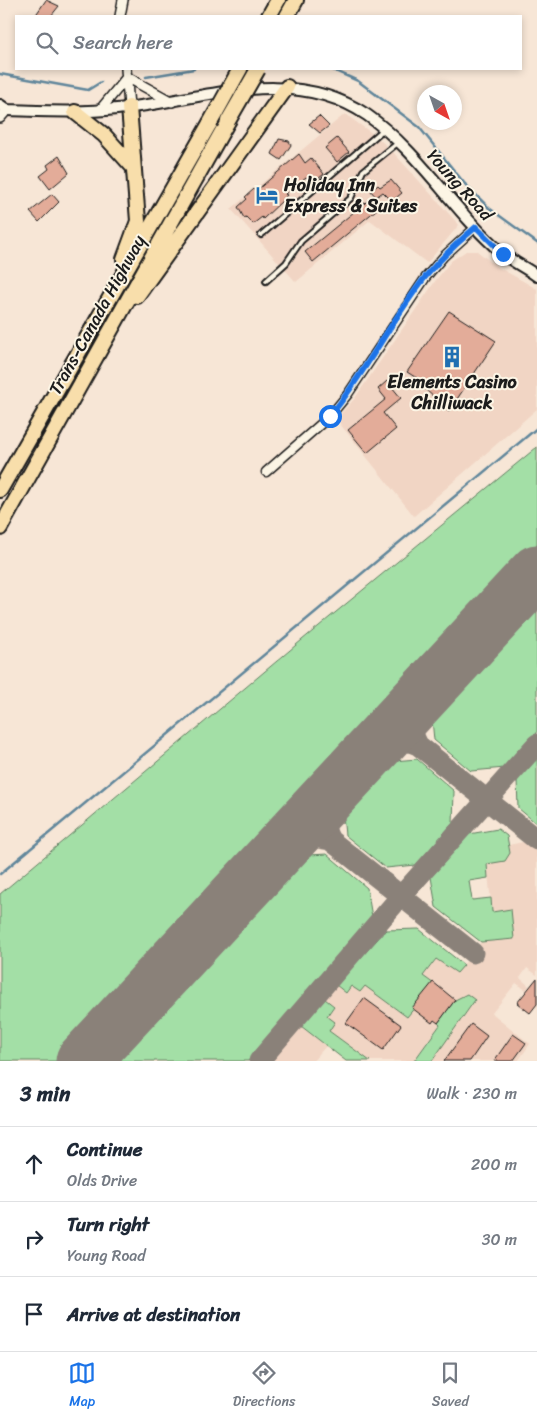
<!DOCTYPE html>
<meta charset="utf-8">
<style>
:root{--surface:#fff;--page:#f2f2f3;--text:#1f2937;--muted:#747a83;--line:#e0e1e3;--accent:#1a73e8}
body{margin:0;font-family:Sriracha,sans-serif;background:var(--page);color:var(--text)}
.compass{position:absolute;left:417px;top:85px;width:45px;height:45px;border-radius:50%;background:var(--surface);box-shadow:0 2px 8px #0003;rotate:140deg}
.stop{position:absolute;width:15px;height:15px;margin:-11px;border:4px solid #1a73e8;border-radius:50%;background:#fff}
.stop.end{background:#1a73e8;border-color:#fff;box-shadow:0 1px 5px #0008}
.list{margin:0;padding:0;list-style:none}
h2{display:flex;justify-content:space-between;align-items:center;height:65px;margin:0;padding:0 20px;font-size:21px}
h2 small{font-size:16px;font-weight:400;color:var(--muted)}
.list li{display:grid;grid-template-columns:32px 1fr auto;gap:15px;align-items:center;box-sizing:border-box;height:75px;padding:0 20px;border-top:1px solid var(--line)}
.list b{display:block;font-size:19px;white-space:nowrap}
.list p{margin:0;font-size:16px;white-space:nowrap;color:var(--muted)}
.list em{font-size:16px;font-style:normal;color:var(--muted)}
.icon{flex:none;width:28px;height:28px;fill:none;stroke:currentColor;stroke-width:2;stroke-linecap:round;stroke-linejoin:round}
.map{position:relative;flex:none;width:537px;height:1061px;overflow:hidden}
.search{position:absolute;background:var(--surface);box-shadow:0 2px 8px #0003;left:15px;right:15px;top:15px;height:55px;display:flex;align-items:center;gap:12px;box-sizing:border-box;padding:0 18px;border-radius:0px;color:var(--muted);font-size:19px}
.sheet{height:290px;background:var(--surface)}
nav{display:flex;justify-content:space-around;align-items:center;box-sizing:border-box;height:70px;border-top:1px solid var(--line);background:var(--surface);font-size:14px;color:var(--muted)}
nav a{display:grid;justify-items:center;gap:2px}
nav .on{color:var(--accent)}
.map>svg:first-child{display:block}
</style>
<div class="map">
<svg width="537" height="1061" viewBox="0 0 537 1061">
<rect width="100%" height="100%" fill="#f7e6d6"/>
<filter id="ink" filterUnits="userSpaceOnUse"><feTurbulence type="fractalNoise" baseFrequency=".02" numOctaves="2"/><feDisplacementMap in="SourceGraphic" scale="10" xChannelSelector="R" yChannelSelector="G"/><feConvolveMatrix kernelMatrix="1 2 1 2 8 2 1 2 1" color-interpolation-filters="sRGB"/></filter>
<g filter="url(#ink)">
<!-- built -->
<path fill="#f1d5c4" d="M345,114L377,137L392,151L459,225L427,263L370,220L296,282L231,209Z
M466,251H477L496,266L537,289V409L414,516L336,419L355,398L436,280L451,261Z
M537,839V975L527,968L520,978L529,986L526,990L516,983L492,1013L530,1044L518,1061H432L475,1000L456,1001L423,976L437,959L457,973L481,942L514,939L492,912L487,864L510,853L509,845Z
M336,985L346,993L351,986L365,985L407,1017L415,1006L440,1025L414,1061H370L329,1031L327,1016L334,1006L325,999Z
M294,1020L326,1046L313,1061H259Z"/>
<!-- green -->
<path fill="#a3dfa6" stroke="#607e61" d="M537,447V555L67,1061H0V894L302,640Z
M537,595V733L505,768L471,771L434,740L431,709Z
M417,759L454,791L453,823L416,865L386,868L345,835L342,805L382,762Z
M537,759V824L518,808L517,780Z
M498,829L507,836L510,853L505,861L487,864L488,878L469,881L472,900L491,898L492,912L511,909L514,939L481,942L436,907L431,877L469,834Z
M327,854L367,888L372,917L248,1061H101L292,856Z
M419,929L464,965L457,973L436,959L423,976L434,984L407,1017L365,986L360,992L351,986L346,993L336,985L386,930Z
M467,994L475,1000L432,1061H414L440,1025L438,1023L455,1000Z
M325,999L334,1006L327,1016L335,1022L329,1031L370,1061H346L301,1026Z"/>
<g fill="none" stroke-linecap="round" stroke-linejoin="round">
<!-- stream -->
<path stroke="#60869b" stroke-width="2.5" d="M331,69L358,81L419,127L465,184L489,208L537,243
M0,74L88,90L101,82
M146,77L194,69
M0,874L537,428"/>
<!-- taxiway -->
<path stroke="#8a8179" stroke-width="21" d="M414,705C408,719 411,731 418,745
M375,747C391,739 401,738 418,745L537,840
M330,840C321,823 324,811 331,794
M284,844L306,836L330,840L473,953
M259,1061L401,896L537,744"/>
<!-- runway -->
<path stroke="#8a8179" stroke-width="55" d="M83,1061L537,572"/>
</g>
<!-- building -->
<path fill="#e3ac99" stroke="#1c1c1c" d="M46,0L59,6L51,16H35Z
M319,116L329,126L320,133L309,124Z
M337,138L349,152L337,162L325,148Z
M279,139L289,141L291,145L281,160L272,154Z
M299,154L305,163L311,158L324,174L312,184L306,177L285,194L287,195L283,200L263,219L262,217L253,224L246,217L244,218L238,207L247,199L245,197L254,189L256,191Z
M59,156L69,173L50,189L40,176L49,169L47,165Z
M391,180L402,193L392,201L383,192L376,197L371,191L378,185L380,187Z
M52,194L59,202L39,222L30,212Z
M371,198L378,207L376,210L313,262L305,252Z
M449,311L496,341L449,411L425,389L426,384L407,372Z
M387,381L401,398L383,413L396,429L367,453L348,430L386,399L378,389Z
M537,978V1004L530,1013L517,1003Z
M433,982L455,1000L438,1023L434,1020L432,1023L412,1008Z
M364,998L401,1025L383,1050L346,1023Z
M471,1024L487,1036L470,1061H444Z
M513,1034L526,1043L513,1061H494Z"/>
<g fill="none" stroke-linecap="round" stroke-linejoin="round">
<!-- service casing -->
<g stroke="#1c1c1c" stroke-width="8">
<path id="service" d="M261,235L384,129
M266,281L286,263L301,241L351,198L363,171L399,142"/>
</g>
<!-- minor casing -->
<g stroke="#1c1c1c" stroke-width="11">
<path id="minor" d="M266,472L330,416L348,394L426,277L444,256L476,227"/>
</g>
<!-- tertiary casing -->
<g stroke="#1c1c1c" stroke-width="12">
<path id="tertiary" d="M120,16L123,0
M126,69L129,107
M127,77L172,102
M100,110L127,77
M0,118L7,110"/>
</g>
<!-- secondary casing -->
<g stroke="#1c1c1c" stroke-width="14">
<path id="secondary" d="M0,105L7,110C44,111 80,113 117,109C200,101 291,63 367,115C420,152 453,211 502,253C513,262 526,268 537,276"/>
</g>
<!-- motorway casing -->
<g stroke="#1c1c1c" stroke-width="18">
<path id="motorway" d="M269,16L278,0
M287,16L296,0
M75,112L104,135L133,167
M124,259L138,221L129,107
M137,296L287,87
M0,490L210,123
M0,528L228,121"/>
</g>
<!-- service -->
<use href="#service" stroke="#fcf5e5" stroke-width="4"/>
<!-- minor -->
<use href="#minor" stroke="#fcf5e5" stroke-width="8"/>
<!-- tertiary -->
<use href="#tertiary" stroke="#fcf5e5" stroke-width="9"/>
<!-- secondary -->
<use href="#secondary" stroke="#fcf5e5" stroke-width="10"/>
<!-- motorway -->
<use href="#motorway" stroke="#f8deab" stroke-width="14"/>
<!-- motorway-bridge casing -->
<g stroke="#1c1c1c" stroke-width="18" stroke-linecap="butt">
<path id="motorway-bridge" d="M228,121L258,69
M210,123L240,69"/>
</g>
<!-- motorway-bridge -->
<use href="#motorway-bridge" stroke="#f8deab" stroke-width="14"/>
</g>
</g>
<g fill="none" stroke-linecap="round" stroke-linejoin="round" filter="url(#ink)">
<!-- route -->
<path stroke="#1a73e8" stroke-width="6" d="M330,416C366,372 391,320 426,276C441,258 458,242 476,227L503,254"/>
</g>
<!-- icons -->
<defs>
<g id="hotel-bare" transform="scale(1.725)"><path d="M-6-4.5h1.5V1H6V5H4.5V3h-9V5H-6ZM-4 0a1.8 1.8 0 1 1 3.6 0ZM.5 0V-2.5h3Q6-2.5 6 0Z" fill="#1f6fb2" stroke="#fcf5e5" stroke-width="2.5" paint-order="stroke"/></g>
<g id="building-bare" transform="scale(1.725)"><path d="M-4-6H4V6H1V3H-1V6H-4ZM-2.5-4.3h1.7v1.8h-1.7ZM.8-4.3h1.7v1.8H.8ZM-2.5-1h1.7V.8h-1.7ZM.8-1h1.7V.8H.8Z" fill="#1f6fb2" stroke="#fcf5e5" stroke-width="2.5" paint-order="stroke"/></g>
</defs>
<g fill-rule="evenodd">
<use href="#hotel-bare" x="267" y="195"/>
<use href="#building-bare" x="452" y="357"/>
</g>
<g text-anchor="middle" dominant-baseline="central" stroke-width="4" stroke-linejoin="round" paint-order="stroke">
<!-- poi labels -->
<g font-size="18" font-weight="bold" fill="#1c1c1c" stroke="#fcf5e5" text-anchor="start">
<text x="284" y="185">Holiday Inn<tspan x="284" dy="21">Express &amp; Suites</tspan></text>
<text x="452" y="382" text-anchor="middle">Elements Casino<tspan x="452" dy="21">Chilliwack</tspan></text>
</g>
<!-- street labels -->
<g font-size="18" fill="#1c1c1c" stroke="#fcf5e5">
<text transform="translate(460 185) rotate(48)">Young Road</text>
<text transform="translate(97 315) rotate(-61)">Trans-Canada Highway</text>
</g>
</g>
</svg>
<svg class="compass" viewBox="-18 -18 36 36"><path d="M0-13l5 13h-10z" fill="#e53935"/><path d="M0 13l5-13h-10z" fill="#747a83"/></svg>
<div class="stop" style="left:330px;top:416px"></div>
<div class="stop end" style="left:503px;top:254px"></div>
<div class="search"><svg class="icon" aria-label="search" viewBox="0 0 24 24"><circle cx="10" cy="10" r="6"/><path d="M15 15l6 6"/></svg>Search here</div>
</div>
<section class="sheet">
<h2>3 min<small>Walk · 230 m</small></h2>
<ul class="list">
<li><svg class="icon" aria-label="ahead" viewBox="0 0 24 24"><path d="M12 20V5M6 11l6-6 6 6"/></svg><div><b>Continue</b><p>Olds Drive</p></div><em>200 m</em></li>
<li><svg class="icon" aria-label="right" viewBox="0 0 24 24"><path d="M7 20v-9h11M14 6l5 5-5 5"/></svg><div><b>Turn right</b><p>Young Road</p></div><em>30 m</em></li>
<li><svg class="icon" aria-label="arrive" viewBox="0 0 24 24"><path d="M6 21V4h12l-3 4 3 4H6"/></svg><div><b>Arrive at destination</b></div></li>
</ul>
</section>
<nav>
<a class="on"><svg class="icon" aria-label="map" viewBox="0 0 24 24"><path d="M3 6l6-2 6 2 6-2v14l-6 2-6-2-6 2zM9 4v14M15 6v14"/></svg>Map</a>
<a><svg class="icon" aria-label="directions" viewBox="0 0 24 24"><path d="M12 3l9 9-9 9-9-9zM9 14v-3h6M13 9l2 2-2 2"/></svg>Directions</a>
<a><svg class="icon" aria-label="saved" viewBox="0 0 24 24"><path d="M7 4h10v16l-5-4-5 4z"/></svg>Saved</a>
</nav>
